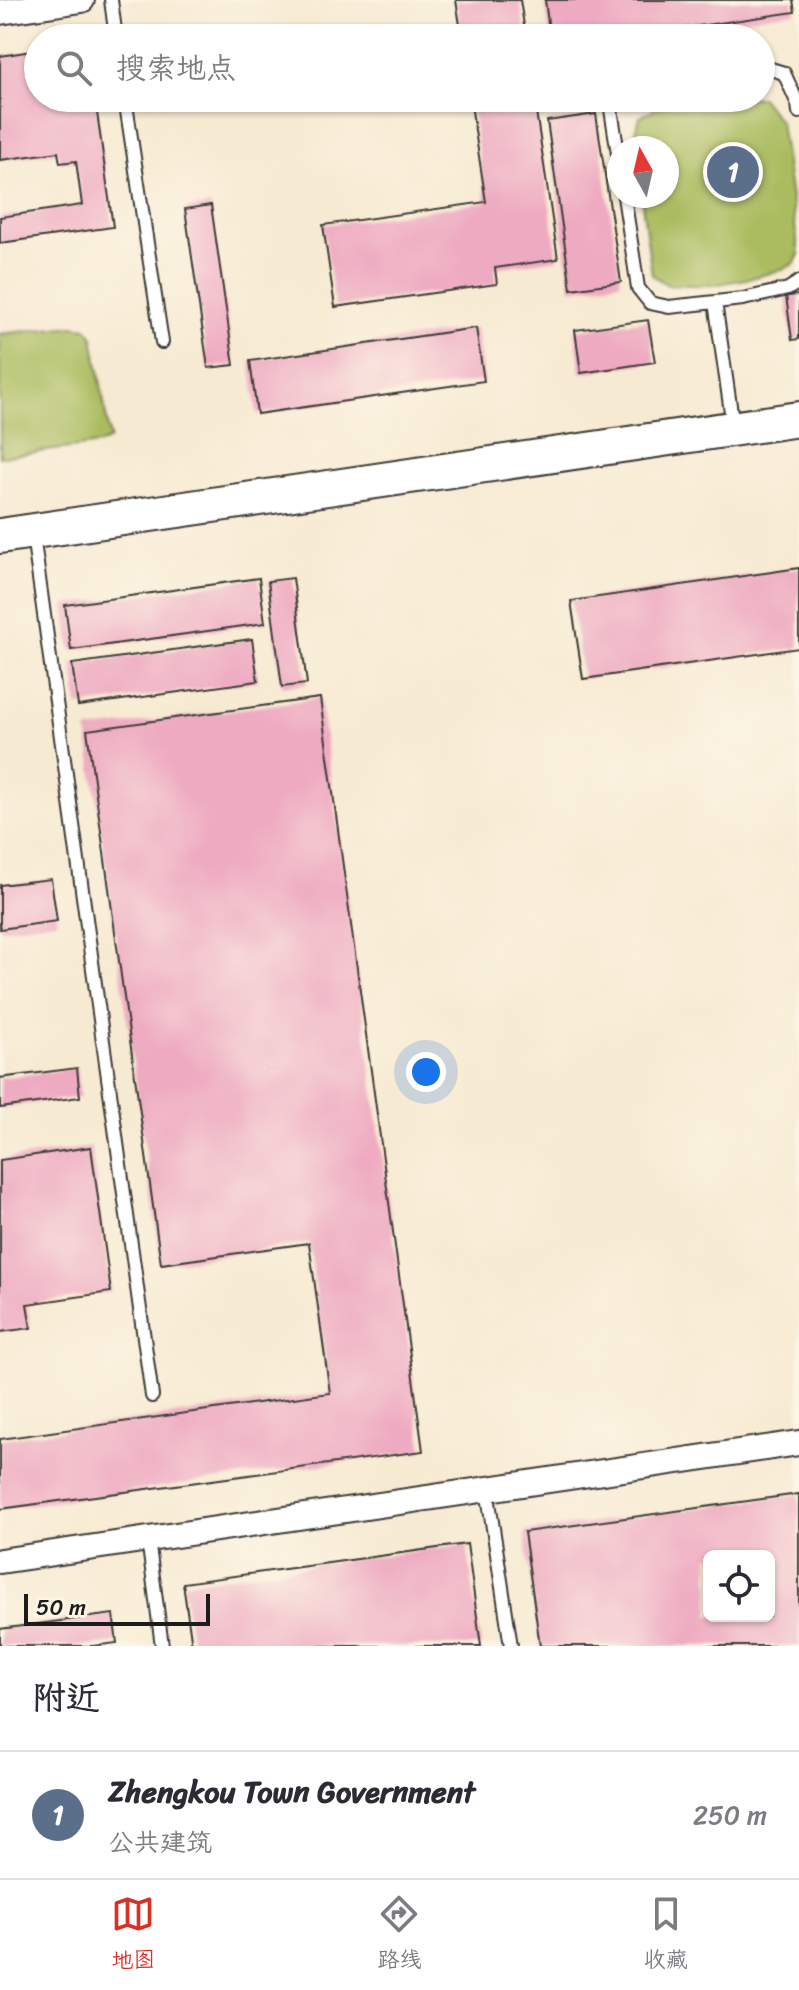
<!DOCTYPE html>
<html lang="zh">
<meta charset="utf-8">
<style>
:root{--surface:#fff;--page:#f2f2f3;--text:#2b2b33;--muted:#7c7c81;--line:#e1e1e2;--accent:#d93025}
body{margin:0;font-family:Sriracha,"LXGW WenKai TC",sans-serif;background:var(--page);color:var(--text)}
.controls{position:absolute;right:24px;bottom:24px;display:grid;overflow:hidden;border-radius:12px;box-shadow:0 2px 6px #0004}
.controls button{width:72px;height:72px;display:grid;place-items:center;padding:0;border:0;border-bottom:2px solid var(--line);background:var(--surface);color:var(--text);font:40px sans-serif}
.compass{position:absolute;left:607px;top:136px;width:72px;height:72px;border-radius:50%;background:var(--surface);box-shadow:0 2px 6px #0004;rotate:352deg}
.scale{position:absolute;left:24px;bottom:20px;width:186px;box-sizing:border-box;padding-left:8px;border:4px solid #1c1c1c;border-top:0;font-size:22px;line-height:28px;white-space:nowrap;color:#1c1c1c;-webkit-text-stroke:6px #fcf5e5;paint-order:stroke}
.you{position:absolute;left:426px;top:1072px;width:28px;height:28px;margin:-20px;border:6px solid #fff;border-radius:50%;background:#1a73e8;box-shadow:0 0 0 12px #1a73e833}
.badge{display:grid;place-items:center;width:52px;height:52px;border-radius:50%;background:var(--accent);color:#fff;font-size:26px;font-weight:700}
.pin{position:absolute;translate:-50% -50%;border:4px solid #fff;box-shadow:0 2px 8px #0006}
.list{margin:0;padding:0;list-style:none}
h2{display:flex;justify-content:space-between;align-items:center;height:104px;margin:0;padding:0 32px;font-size:34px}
h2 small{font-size:26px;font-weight:400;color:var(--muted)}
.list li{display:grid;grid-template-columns:52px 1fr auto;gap:24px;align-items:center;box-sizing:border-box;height:128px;padding:0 32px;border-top:2px solid var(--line)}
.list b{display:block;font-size:30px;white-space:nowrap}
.list p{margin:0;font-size:26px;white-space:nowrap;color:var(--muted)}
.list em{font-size:26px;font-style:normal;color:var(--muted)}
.icon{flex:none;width:44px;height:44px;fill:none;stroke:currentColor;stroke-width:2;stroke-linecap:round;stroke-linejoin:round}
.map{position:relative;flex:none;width:799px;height:1646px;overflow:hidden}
.search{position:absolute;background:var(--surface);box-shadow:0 2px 6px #0004;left:24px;right:24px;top:24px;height:88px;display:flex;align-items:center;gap:20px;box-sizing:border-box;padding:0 28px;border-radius:44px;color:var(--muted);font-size:30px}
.sheet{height:232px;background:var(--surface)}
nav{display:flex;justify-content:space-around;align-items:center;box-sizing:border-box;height:112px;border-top:2px solid var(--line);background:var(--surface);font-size:22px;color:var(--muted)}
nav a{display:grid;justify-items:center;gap:4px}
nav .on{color:var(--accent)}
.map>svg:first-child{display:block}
</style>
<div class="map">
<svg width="799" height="1646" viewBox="0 0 799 1646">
<rect width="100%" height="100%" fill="#fcf5e5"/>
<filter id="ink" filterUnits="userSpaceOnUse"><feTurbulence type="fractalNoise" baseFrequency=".0125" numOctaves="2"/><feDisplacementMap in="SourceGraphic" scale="16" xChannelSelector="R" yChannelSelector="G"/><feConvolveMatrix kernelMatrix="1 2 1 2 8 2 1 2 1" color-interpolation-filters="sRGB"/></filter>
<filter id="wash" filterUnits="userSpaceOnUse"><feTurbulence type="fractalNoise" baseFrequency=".006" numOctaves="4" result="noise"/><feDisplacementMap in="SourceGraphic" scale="32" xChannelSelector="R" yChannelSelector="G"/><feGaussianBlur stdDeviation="1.8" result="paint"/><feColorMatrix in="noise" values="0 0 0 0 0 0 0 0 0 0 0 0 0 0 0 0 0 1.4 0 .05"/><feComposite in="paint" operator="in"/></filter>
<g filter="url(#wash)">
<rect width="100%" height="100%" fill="#f7ead2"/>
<!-- green -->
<path fill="#aabc5f" stroke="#636c3e" stroke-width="2" d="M761,97L780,122L799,254L795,263L782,270L751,278L712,285H668L652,275L641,196H667V148H634L633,143L640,117C683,90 716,103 761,97Z
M73,326L87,328L93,337L110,439L100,444L0,457V334Z"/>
<g id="blocks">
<!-- building -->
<path fill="#eeaac1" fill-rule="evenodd" d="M456,0H520L526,38H462Z
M545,0H793L795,12L616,38H550Z
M38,50V98H95L113,227L0,243V217L82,205L76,161L60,163L58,152L0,160V56Z
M470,98H534L558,259L495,268L497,284L335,307L323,225L486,202Z
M596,114L621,282L571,289L547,121Z
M211,205L234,365L208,368L185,209Z
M799,295V339L792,340L786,296Z
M648,320L655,362L581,373L575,330Z
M476,328L484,381L257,414L250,361Z
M799,568V648L583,679L571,601Z
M259,578L265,623L71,650L65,605Z
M293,578L307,684L282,687L268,581Z
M252,639L258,681L78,706L72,664Z
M320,698L423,1451L0,1509V1439L330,1393L309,1243L161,1264L87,730Z
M51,879L57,921L0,929V885Z
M77,1068L80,1097L0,1108V1078Z
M91,1147L111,1292L27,1304L31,1328L0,1332V1160Z
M799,1494V1646H540L524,1532ZM709,1556H769V1616H709Z
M467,1544L481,1646H192L183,1583Z
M113,1614L117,1643L93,1646H0V1629Z"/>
</g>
</g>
<g filter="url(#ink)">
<use href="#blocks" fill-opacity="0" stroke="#3d3b37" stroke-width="2"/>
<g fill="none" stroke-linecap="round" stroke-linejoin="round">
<!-- lane casing -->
<g stroke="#3d3b37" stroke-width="16">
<path id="lane" d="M111,0L116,38
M761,66L784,73L798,104L799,112
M125,98L162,342
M618,98L610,103L619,160
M624,196L638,288L650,303L669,307L743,299L788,289L799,282
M715,302L733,426
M33,535L152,1396
M487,1489L511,1646
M148,1539L162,1646"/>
</g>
<!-- street casing -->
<g stroke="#3d3b37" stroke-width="28">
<path id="street" d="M0,12L82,0
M0,1561L799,1443"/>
</g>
<!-- secondary casing -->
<g stroke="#3d3b37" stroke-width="38">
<path id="secondary" d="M0,536L799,419"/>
</g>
<!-- lane -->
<use href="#lane" stroke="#fff" stroke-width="12"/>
<!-- street -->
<use href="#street" stroke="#fff" stroke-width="24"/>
<!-- secondary -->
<use href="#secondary" stroke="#fff" stroke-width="34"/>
</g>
</g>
</svg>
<div class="controls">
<button><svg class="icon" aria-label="locate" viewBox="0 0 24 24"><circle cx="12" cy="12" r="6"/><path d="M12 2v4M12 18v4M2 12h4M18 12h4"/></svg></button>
</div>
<svg class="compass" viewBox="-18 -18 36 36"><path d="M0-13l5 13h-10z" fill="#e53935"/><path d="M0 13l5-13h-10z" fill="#7c7c81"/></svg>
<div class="scale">50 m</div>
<div class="you"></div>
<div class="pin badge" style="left:733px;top:172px;background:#5c6f8a">1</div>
<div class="search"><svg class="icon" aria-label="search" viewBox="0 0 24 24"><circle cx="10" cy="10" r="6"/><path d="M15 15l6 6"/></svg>搜索地点</div>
</div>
<section class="sheet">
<h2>附近<small></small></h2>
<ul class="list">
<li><span class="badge" style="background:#5c6f8a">1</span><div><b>Zhengkou Town Government</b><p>公共建筑</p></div><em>250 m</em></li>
</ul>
</section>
<nav>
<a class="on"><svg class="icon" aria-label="map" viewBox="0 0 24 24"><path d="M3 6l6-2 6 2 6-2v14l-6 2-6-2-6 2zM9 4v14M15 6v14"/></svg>地图</a>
<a><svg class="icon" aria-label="directions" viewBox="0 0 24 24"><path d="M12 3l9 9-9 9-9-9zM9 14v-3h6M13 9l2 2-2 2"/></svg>路线</a>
<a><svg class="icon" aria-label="saved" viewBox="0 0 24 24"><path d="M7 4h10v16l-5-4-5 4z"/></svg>收藏</a>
</nav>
